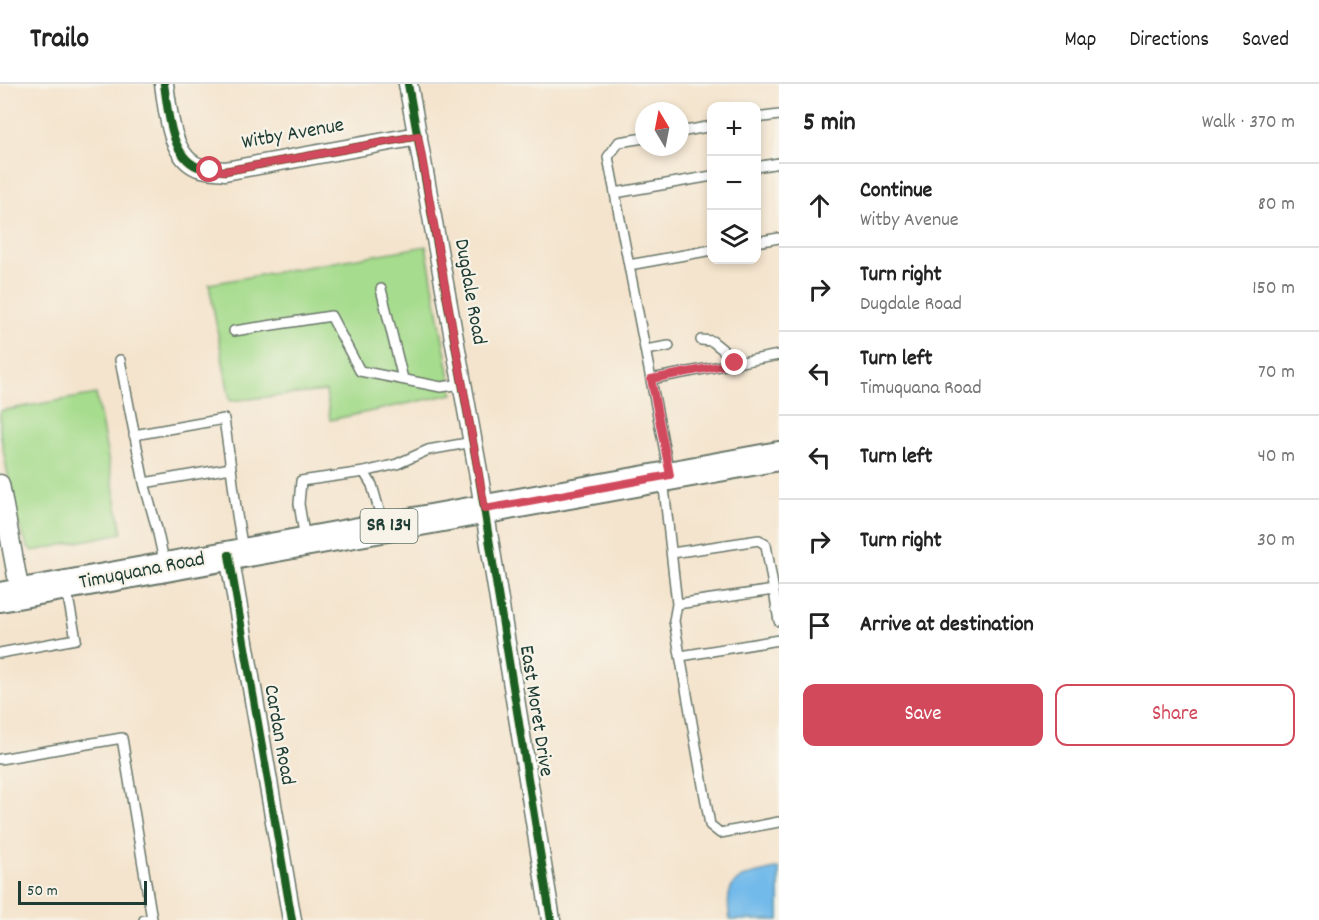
<!DOCTYPE html>
<meta charset="utf-8">
<style>
:root{--surface:#fff;--page:#f2f2f2;--text:#222;--muted:#767676;--line:#e0e0e0;--accent:#d1495b}
body{margin:0;font-family:Dekko,sans-serif;background:var(--page);color:var(--text)}
.controls{position:absolute;right:18px;top:18px;display:grid;overflow:hidden;border-radius:12px;box-shadow:0 3px 9px #0003}
.controls button{width:54px;height:54px;display:grid;place-items:center;padding:0;border:0;border-bottom:2px solid var(--line);background:var(--surface);color:var(--text);font:30px sans-serif}
.compass{position:absolute;left:635px;top:18px;width:54px;height:54px;border-radius:50%;background:var(--surface);box-shadow:0 3px 9px #0003;rotate:350deg}
.scale{position:absolute;left:18px;bottom:15px;width:129px;box-sizing:border-box;padding-left:6px;border:3px solid #1f3d34;border-top:0;font-size:16px;line-height:21px;white-space:nowrap;color:#1f3d34;-webkit-text-stroke:4px #f7f3e8;paint-order:stroke}
.stop{position:absolute;width:18px;height:18px;margin:-14px;border:4px solid #d1495b;border-radius:50%;background:#fff}
.stop.end{background:#d1495b;border-color:#fff;box-shadow:0 2px 6px #0008}
.list{margin:0;padding:0;list-style:none}
h2{display:flex;justify-content:space-between;align-items:center;height:78px;margin:0;padding:0 24px;font-size:26px}
h2 small{font-size:20px;font-weight:400;color:var(--muted)}
.list li{display:grid;grid-template-columns:39px 1fr auto;gap:18px;align-items:center;box-sizing:border-box;height:84px;padding:0 24px;border-top:2px solid var(--line)}
.list b{display:block;font-size:22px;white-space:nowrap}
.list p{margin:0;font-size:20px;white-space:nowrap;color:var(--muted)}
.list em{font-size:20px;font-style:normal;color:var(--muted)}
.actions{display:flex;gap:12px;padding:18px 24px}
.actions a{flex:1;padding:14px 0;border:2px solid var(--accent);border-radius:12px;text-align:center;font-size:21px;color:var(--accent)}
.actions .main{background:var(--accent);color:#fff}
.icon{flex:none;width:33px;height:33px;fill:none;stroke:currentColor;stroke-width:2;stroke-linecap:round;stroke-linejoin:round}
.map{position:relative;flex:none;width:779px;height:836px;overflow:hidden}
header{display:flex;align-items:center;gap:36px;box-sizing:border-box;height:84px;padding:0 30px;background:var(--surface);border-bottom:2px solid var(--line)}
header strong{font-size:28px}
nav{display:flex;gap:33px;margin-inline-start:auto;font-size:21px}
main{display:flex}
aside{flex:1;background:var(--surface)}
.map>svg:first-child{display:block}
</style>
<header>
<strong>Trailo</strong>
<nav><a>Map</a><a>Directions</a><a>Saved</a></nav>
</header>
<main>
<div class="map">
<svg width="779" height="836" viewBox="0 0 779 836">
<rect width="100%" height="100%" fill="#f7f3e8"/>
<filter id="ink" filterUnits="userSpaceOnUse"><feTurbulence type="fractalNoise" baseFrequency=".0167" numOctaves="2"/><feDisplacementMap in="SourceGraphic" scale="12" xChannelSelector="R" yChannelSelector="G"/><feConvolveMatrix kernelMatrix="1 2 1 2 8 2 1 2 1" color-interpolation-filters="sRGB"/></filter>
<filter id="wash" filterUnits="userSpaceOnUse"><feTurbulence type="fractalNoise" baseFrequency=".008" numOctaves="4" result="noise"/><feDisplacementMap in="SourceGraphic" scale="24" xChannelSelector="R" yChannelSelector="G"/><feGaussianBlur stdDeviation="1.35" result="paint"/><feColorMatrix in="noise" values="0 0 0 0 0 0 0 0 0 0 0 0 0 0 0 0 0 1.4 0 .05"/><feComposite in="paint" operator="in"/></filter>
<g filter="url(#wash)">
<rect width="100%" height="100%" fill="#f4e4cd"/>
<!-- green -->
<path fill="#a6dc8d" stroke="#628c60" stroke-width="1.5" d="M426,162L453,310L330,336L326,307L230,317L209,200Z
M96,310L122,449L33,467L28,463L16,435L0,348V327Z"/>
<!-- water -->
<path fill="#72baea" stroke="#487c8f" stroke-width="1.5" d="M779,784V836H730C722,791 742,793 779,784Z"/>
</g>
<g filter="url(#ink)">
<g fill="none" stroke-linecap="round" stroke-linejoin="round">
<!-- lane casing -->
<g stroke="#6a776a" stroke-width="12">
<path id="lane" d="M756,34L779,31
M680,48L712,42
M644,54L619,58L608,73L669,389
M756,83L779,79
M615,109L712,92
M756,158L779,154
M629,181L712,166
M381,205L403,295
M234,247L331,232L360,287L441,303L462,300
M701,256L712,257L722,265L735,279
M645,266L669,262
M120,276L144,399L157,445L165,481
M651,295L779,271
M134,351L224,335L231,384
M364,388L397,380L428,366L473,358
M663,395L677,520L674,537L710,741L720,749L779,738
M144,399L231,384L237,431L243,466
M305,455L299,420L301,397L364,388L372,401L383,440
M672,469L759,456L766,461L779,537
M677,520L774,506
M0,569L76,555L66,503
M681,572L779,556
M0,675L122,654L152,835L144,836"/>
</g>
<!-- street casing -->
<g stroke="#6a776a" stroke-width="21">
<path id="street" d="M164,0C168,25 170,72 198,83C207,86 216,86 225,87L418,52
M408,0L478,387L551,836
M0,400L20,509
M229,471L292,836"/>
</g>
<!-- primary casing -->
<g stroke="#6a776a" stroke-width="32">
<path id="primary" d="M0,513L779,372"/>
</g>
<!-- lane -->
<use href="#lane" stroke="#fff" stroke-width="9"/>
<!-- street -->
<use href="#street" stroke="#fff" stroke-width="18"/>
<!-- primary -->
<use href="#primary" stroke="#fff" stroke-width="28"/>
<!-- cycleway casing -->
<g stroke="#f7f3e8" stroke-width="11">
<path id="cycleway" d="M164,0C168,25 170,72 198,83C207,86 216,86 225,87L418,52
M408,0L478,387L551,836
M229,471L292,836"/>
</g>
<!-- cycleway -->
<use href="#cycleway" stroke="#1b5e20" stroke-width="8"/>
</g>
</g>
<g fill="none" stroke-linecap="round" stroke-linejoin="round" filter="url(#ink)">
<!-- route -->
<path stroke="#d1495b" stroke-width="8" d="M210,86L225,87L418,52L485,425L670,391L651,295L735,279"/>
</g>
<g text-anchor="middle" dominant-baseline="central" stroke-width="4.5" stroke-linejoin="round" paint-order="stroke">
<!-- shield labels -->
<rect fill="#f7f3e8" stroke="#60746a" stroke-width="1.5" x="360.5" y="425" width="57" height="34" rx="4.5"/>
<g font-size="20" font-weight="bold" fill="#1f3d34">
<text x="389" y="442">SR 134</text>
</g>
<!-- street labels -->
<g font-size="21" fill="#1f3d34" stroke="#f7f3e8">
<text transform="translate(293 51) rotate(-10)">Witby Avenue</text>
<text transform="translate(469 208) rotate(80)">Dugdale Road</text>
<text transform="translate(142 488) rotate(-11)">Timuquana Road</text>
<text transform="translate(535 627) rotate(81)">East Moret Drive</text>
<text transform="translate(278 651) rotate(80)">Cardan Road</text>
</g>
</g>
</svg>
<div class="controls">
<button>+</button>
<button>−</button>
<button><svg class="icon" aria-label="layers" viewBox="0 0 24 24"><path d="M12 4l9 5-9 5-9-5zM3 14l9 5 9-5"/></svg></button>
</div>
<svg class="compass" viewBox="-18 -18 36 36"><path d="M0-13l5 13h-10z" fill="#e53935"/><path d="M0 13l5-13h-10z" fill="#767676"/></svg>
<div class="scale">50 m</div>
<div class="stop" style="left:210px;top:86px"></div>
<div class="stop end" style="left:735px;top:279px"></div>
</div>
<aside>
<h2>5 min<small>Walk · 370 m</small></h2>
<ul class="list">
<li><svg class="icon" aria-label="ahead" viewBox="0 0 24 24"><path d="M12 20V5M6 11l6-6 6 6"/></svg><div><b>Continue</b><p>Witby Avenue</p></div><em>80 m</em></li>
<li><svg class="icon" aria-label="right" viewBox="0 0 24 24"><path d="M7 20v-9h11M14 6l5 5-5 5"/></svg><div><b>Turn right</b><p>Dugdale Road</p></div><em>150 m</em></li>
<li><svg class="icon" aria-label="left" viewBox="0 0 24 24"><path d="M17 20v-9H6M10 6l-5 5 5 5"/></svg><div><b>Turn left</b><p>Timuquana Road</p></div><em>70 m</em></li>
<li><svg class="icon" aria-label="left" viewBox="0 0 24 24"><path d="M17 20v-9H6M10 6l-5 5 5 5"/></svg><div><b>Turn left</b></div><em>40 m</em></li>
<li><svg class="icon" aria-label="right" viewBox="0 0 24 24"><path d="M7 20v-9h11M14 6l5 5-5 5"/></svg><div><b>Turn right</b></div><em>30 m</em></li>
<li><svg class="icon" aria-label="arrive" viewBox="0 0 24 24"><path d="M6 21V4h12l-3 4 3 4H6"/></svg><div><b>Arrive at destination</b></div></li>
</ul>
<div class="actions"><a class="main">Save</a><a>Share</a></div>
</aside>
</main>
